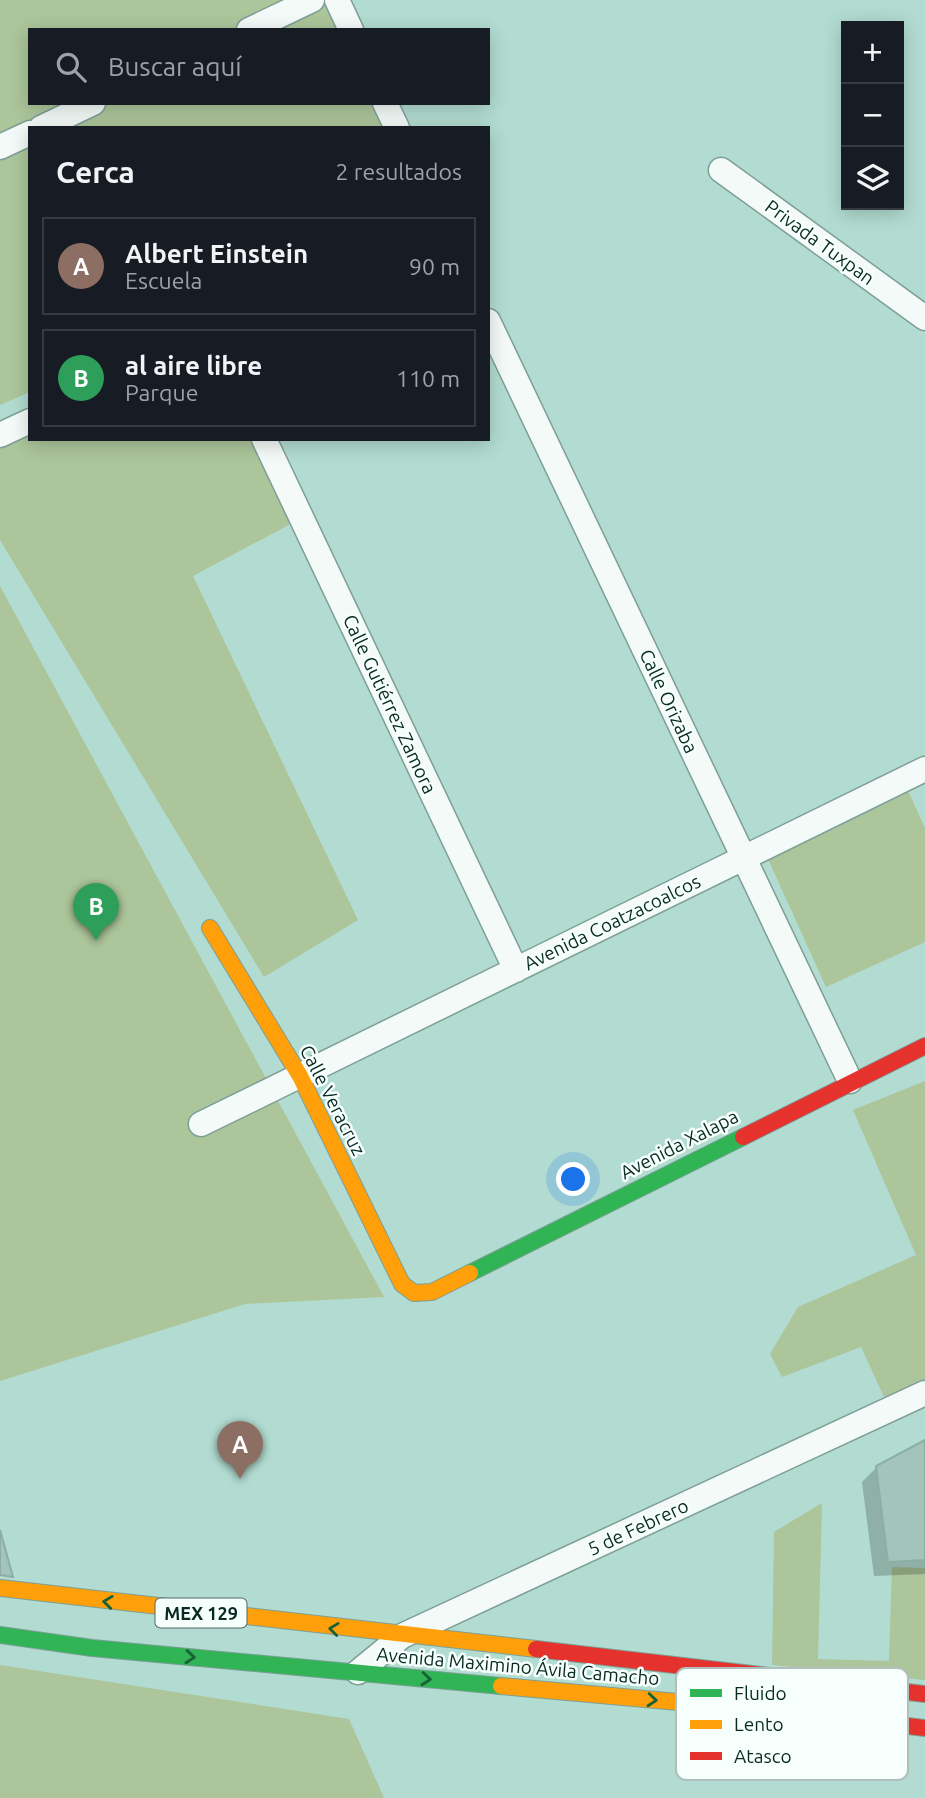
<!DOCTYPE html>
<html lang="es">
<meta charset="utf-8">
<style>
:root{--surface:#171b24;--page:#20242c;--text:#f1f3f6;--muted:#9ea1a6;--line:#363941;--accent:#a3b4b2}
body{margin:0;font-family:Ubuntu,sans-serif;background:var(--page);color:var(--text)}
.controls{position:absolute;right:21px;top:21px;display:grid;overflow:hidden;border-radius:0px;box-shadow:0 4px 18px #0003}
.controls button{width:63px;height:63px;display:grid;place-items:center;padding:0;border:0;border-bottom:2px solid var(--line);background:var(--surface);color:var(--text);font:35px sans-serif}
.you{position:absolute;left:574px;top:1180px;width:24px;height:24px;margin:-18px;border:5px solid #fff;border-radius:50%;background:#1a73e8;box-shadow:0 0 0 10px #1a73e833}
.badge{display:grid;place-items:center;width:46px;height:46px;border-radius:50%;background:var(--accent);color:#fff;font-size:23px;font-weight:700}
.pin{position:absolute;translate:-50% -58px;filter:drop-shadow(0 2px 4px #0008)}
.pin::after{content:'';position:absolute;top:37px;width:24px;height:21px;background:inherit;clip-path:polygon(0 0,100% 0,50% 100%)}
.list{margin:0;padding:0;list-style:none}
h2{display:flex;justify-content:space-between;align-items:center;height:91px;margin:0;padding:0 28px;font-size:30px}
h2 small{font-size:23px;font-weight:400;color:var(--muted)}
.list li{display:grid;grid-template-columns:46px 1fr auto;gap:21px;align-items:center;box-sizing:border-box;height:98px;margin:0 14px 14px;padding:0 14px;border:2px solid var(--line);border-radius:0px}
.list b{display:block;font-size:26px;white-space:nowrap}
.list p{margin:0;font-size:23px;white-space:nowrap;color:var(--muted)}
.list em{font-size:23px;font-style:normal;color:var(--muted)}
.icon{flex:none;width:38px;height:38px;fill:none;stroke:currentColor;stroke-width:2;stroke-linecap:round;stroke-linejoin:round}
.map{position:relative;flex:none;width:925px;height:1798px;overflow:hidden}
.search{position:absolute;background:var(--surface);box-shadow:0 4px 18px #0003;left:28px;top:28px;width:462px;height:77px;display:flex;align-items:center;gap:18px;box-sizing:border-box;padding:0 24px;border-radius:0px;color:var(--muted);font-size:26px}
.panel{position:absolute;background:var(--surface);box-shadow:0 4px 18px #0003;left:28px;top:126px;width:462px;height:315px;border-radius:0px}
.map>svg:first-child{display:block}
</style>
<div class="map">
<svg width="925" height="1798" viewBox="0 0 925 1798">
<rect width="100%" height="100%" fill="#b2dcd1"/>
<!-- green -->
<path fill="#acc59a" d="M0,0H325L339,30H30V103H373L384,128H30V392L0,405Z
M30,429V439H272L311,513L193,576L358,920L264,977L0,540V443Z
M0,586L384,1297L245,1304L0,1381Z
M905,784L925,828V942L826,987L763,848Z
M925,1081V1379L885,1399L861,1347L782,1377L770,1354L798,1307L916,1255L853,1110Z
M822,1503L818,1659L889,1661L892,1567L925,1568V1680L772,1665L774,1532Z
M0,1665L349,1719L384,1798H0Z"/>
<!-- shadow -->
<path fill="#0003" d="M925,1442V1574L874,1576L862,1482L877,1467Z"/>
<!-- building -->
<path fill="#a2c4ba" stroke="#8daea6" stroke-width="2" d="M925,1440V1560L888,1562L876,1466Z
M0,1530L13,1577L0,1575Z"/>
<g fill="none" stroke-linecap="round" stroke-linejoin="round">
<!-- street casing -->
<g stroke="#7d9f96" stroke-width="27">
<path id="street" d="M337,0L351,30
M249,30L312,0
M385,103L397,128
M41,128L93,103
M0,147L30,133
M721,170L925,318
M488,321L850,1081
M0,435L30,421
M264,439L516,970
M201,1124L925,769
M358,1672L402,1636L925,1393"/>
</g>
<!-- fast casing -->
<g stroke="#7d9f96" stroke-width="18">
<path id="fast" d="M470,1273L743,1137
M0,1635L92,1648L501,1686"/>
</g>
<!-- slow casing -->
<g stroke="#7d9f96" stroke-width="18">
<path id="slow" d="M210,928L300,1076L402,1284L414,1293L432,1292L470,1273
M0,1588L536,1649
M501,1686L799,1713"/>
</g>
<!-- jam casing -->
<g stroke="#7d9f96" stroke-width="18">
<path id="jam" d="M743,1137L925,1046
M536,1649L925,1694
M799,1713L925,1728"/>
</g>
<!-- street -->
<use href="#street" stroke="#f3faf8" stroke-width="24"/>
<!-- fast -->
<use href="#fast" stroke="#30b455" stroke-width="16"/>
<!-- slow -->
<use href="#slow" stroke="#ff9f0a" stroke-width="16"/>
<!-- jam -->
<use href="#jam" stroke="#e5322d" stroke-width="16"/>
</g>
<!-- one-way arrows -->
<defs><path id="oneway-chevron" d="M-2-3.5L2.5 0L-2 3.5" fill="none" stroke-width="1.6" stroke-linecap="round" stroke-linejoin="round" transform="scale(1.75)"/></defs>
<g stroke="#186136">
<use href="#oneway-chevron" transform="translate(108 1602) rotate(-173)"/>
<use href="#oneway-chevron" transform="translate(334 1629) rotate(-173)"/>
<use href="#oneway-chevron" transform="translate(190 1657) rotate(5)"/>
<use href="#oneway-chevron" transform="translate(426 1679) rotate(5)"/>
<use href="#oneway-chevron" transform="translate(652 1700) rotate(5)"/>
</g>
<g text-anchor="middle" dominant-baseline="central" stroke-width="5" stroke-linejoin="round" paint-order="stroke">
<!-- shield labels -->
<rect fill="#f7fffc" stroke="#506a63" stroke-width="2" x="155.5" y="1598.5" width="91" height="29" rx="5"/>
<g font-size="18" font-weight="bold" fill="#082a22">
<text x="201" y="1613">MEX 129</text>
</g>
<!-- street labels -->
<g font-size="19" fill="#082a22" stroke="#f7fffc">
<text transform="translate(820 242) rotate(36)">Privada Tuxpan</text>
<text transform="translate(669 701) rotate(65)">Calle Orizaba</text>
<text transform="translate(390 704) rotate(65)">Calle Gutiérrez Zamora</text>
<text transform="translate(612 922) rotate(-26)">Avenida Coatzacoalcos</text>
<text transform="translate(333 1100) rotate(63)">Calle Veracruz</text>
<text transform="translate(679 1144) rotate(-27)">Avenida Xalapa</text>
<text transform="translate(638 1527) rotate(-25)">5 de Febrero</text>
<text transform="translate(518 1666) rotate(5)">Avenida Maximino Ávila Camacho</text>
</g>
</g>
<!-- legend -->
<rect x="676" y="1668" width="232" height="112" rx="10" fill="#f7fffc" stroke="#afbfbb" stroke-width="2"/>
<rect x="690" y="1689" width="32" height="8" fill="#30b455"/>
<rect x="690" y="1720" width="32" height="9" fill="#ff9f0a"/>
<rect x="690" y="1752" width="32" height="8" fill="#e5322d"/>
<g font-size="19" fill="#082a22">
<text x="734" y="1700">Fluido</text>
<text x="734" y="1731">Lento</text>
<text x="734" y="1763">Atasco</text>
</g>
</svg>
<div class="controls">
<button>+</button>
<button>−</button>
<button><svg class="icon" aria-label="layers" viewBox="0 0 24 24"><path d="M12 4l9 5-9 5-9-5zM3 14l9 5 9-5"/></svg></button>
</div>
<div class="you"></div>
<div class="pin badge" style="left:240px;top:1479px;background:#8d6e63">A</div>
<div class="pin badge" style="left:96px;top:941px;background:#2e9e5b">B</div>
<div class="search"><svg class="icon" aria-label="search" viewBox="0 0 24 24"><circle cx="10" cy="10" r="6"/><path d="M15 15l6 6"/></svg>Buscar aquí</div>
<section class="panel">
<h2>Cerca<small>2 resultados</small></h2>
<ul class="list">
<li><span class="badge" style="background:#8d6e63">A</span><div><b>Albert Einstein</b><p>Escuela</p></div><em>90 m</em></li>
<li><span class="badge" style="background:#2e9e5b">B</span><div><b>al aire libre</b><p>Parque</p></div><em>110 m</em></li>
</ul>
</section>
</div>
